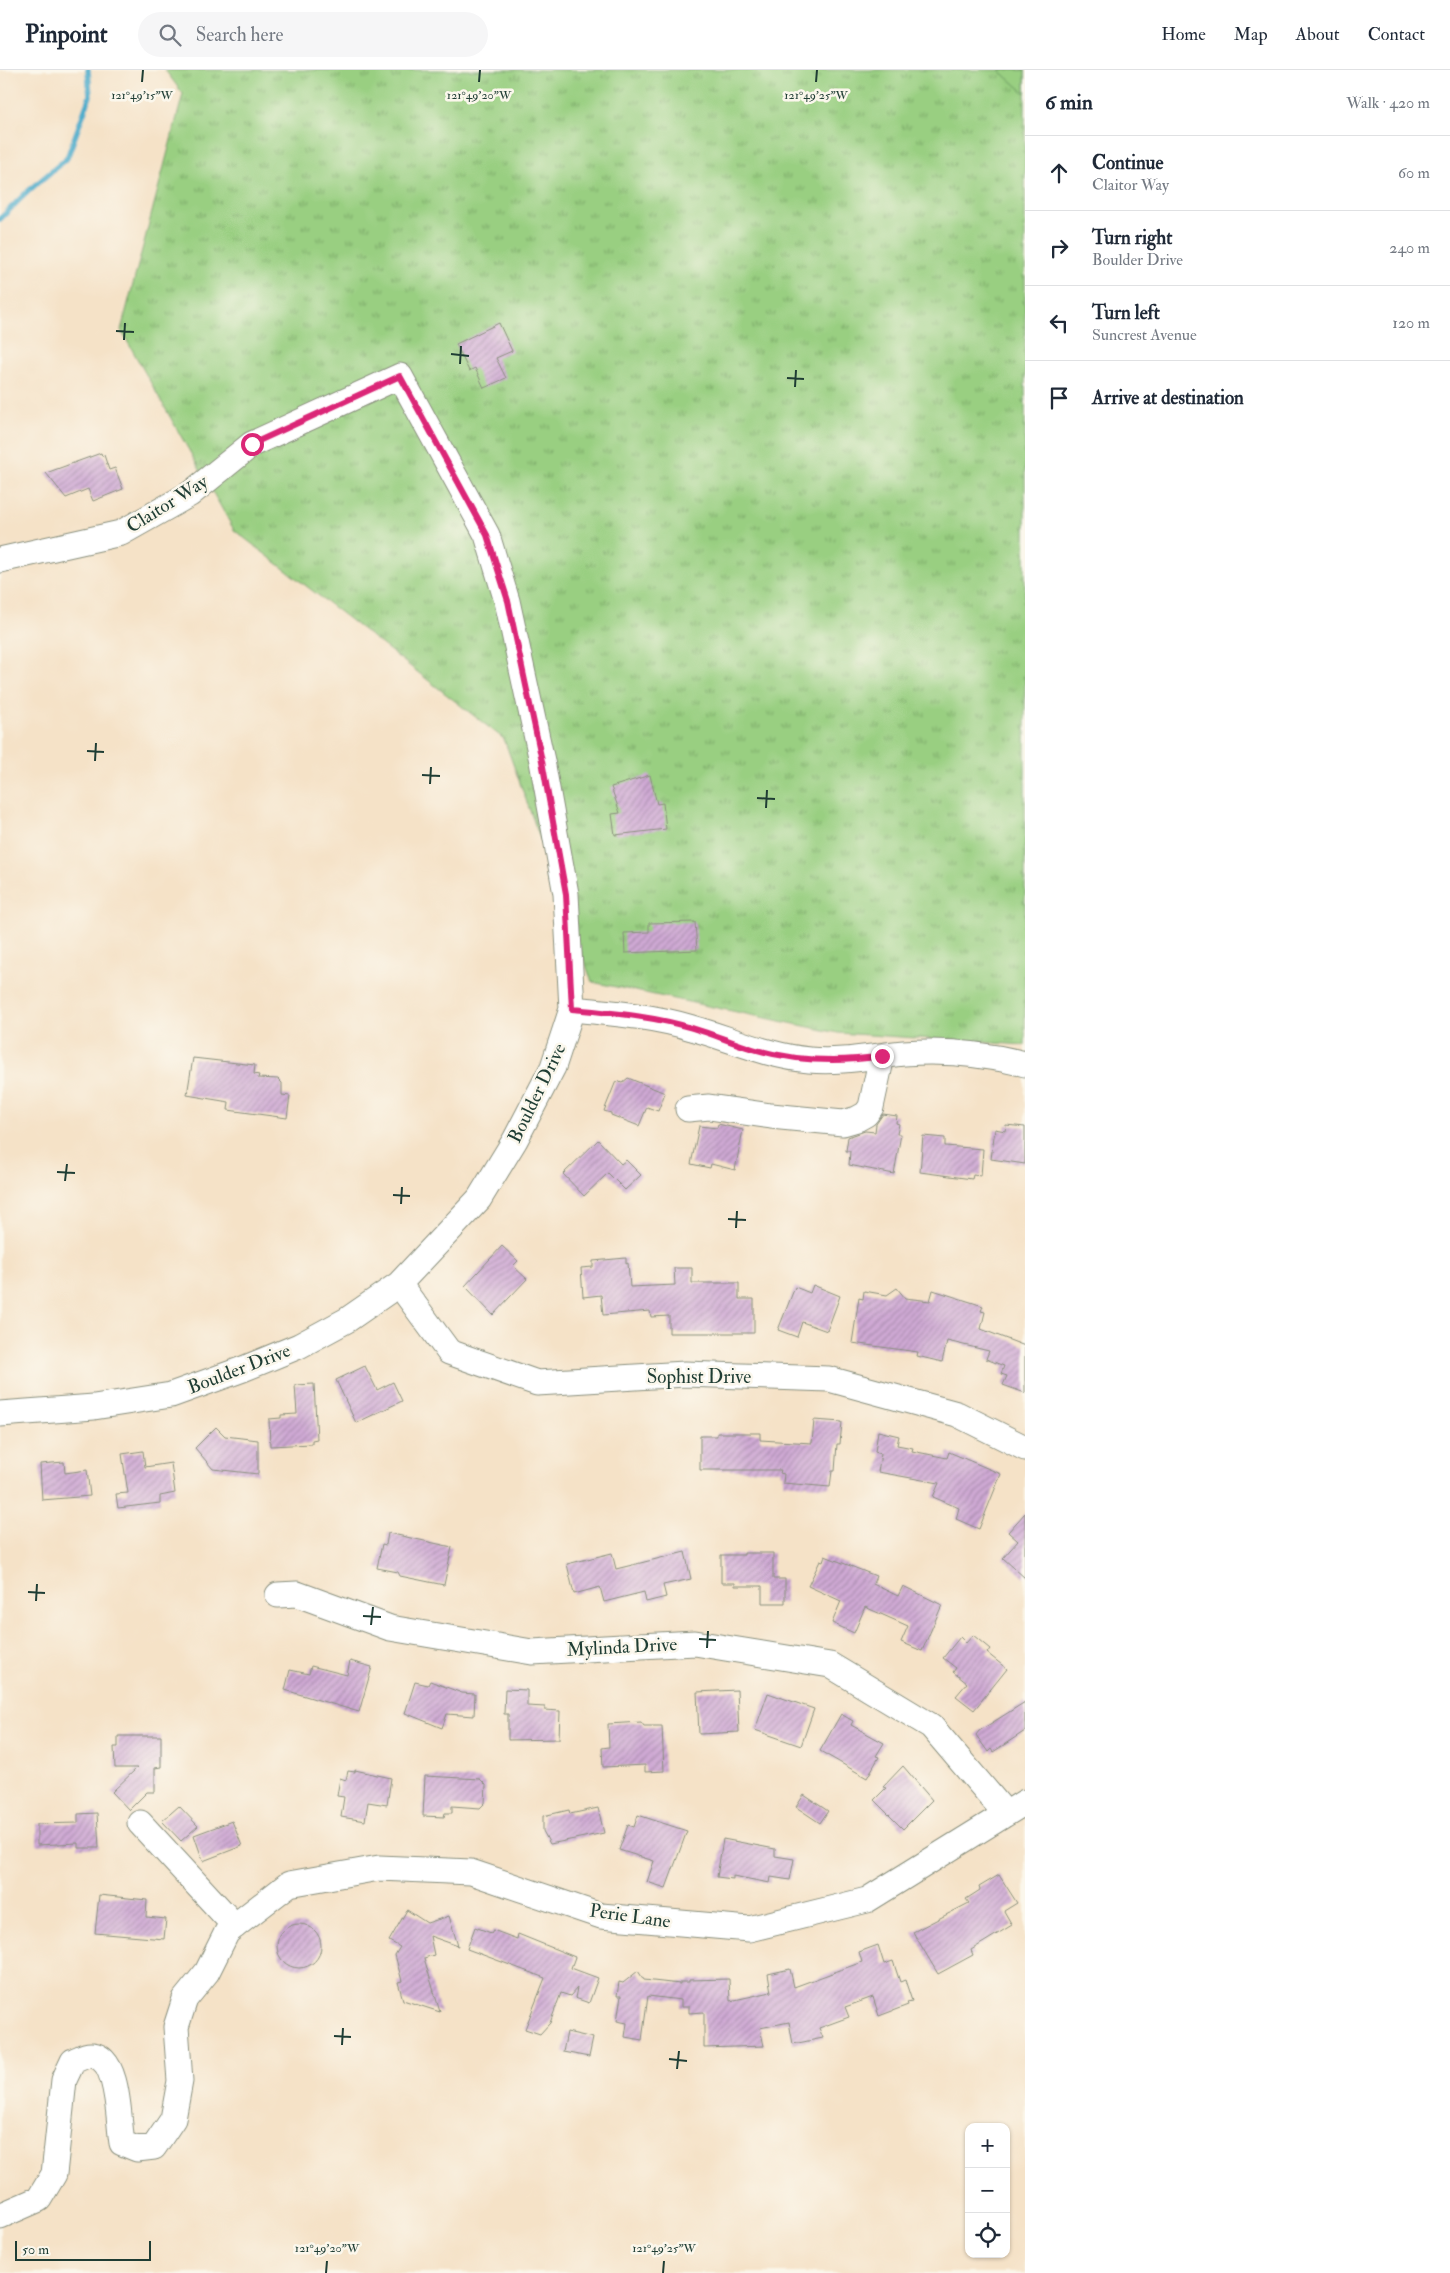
<!DOCTYPE html>
<meta charset="utf-8">
<style>
:root{--surface:#fff;--page:#f6f6f7;--text:#1f2937;--muted:#747a83;--line:#e0e1e3}
body{margin:0;font-family:"IM FELL Double Pica",serif;background:var(--page);color:var(--text)}
.controls{position:absolute;right:15px;bottom:15px;display:grid;overflow:hidden;border-radius:10px;box-shadow:0 1px 4px #0004}
.controls button{width:45px;height:45px;display:grid;place-items:center;padding:0;border:0;border-bottom:1px solid var(--line);background:var(--surface);color:var(--text);font:25px sans-serif}
.scale{position:absolute;left:15px;bottom:12px;width:136px;box-sizing:border-box;padding-left:5px;border:2px solid #1f3d34;border-top:0;font-size:14px;line-height:18px;white-space:nowrap;color:#1f3d34;-webkit-text-stroke:4px #fbf7ec;paint-order:stroke}
.stop{position:absolute;width:15px;height:15px;margin:-11px;border:4px solid #db2777;border-radius:50%;background:#fff}
.stop.end{background:#db2777;border-color:#fff;box-shadow:0 1px 5px #0008}
.list{margin:0;padding:0;list-style:none}
h2{display:flex;justify-content:space-between;align-items:center;height:65px;margin:0;padding:0 20px;font-size:21px}
h2 small{font-size:16px;font-weight:400;color:var(--muted)}
.list li{display:grid;grid-template-columns:32px 1fr auto;gap:15px;align-items:center;box-sizing:border-box;height:75px;padding:0 20px;border-top:1px solid var(--line)}
.list b{display:block;font-size:19px;white-space:nowrap}
.list p{margin:0;font-size:16px;white-space:nowrap;color:var(--muted)}
.list em{font-size:16px;font-style:normal;color:var(--muted)}
.icon{flex:none;width:28px;height:28px;fill:none;stroke:currentColor;stroke-width:2;stroke-linecap:round;stroke-linejoin:round}
.map{position:relative;flex:none;width:1025px;height:2203px;overflow:hidden}
header{display:flex;align-items:center;gap:30px;box-sizing:border-box;height:70px;padding:0 25px;background:var(--surface);border-bottom:1px solid var(--line)}
header strong{font-size:24px}
nav{display:flex;gap:28px;margin-inline-start:auto;font-size:18px}
.search{width:350px;height:45px;background:var(--page);display:flex;align-items:center;gap:12px;box-sizing:border-box;padding:0 18px;border-radius:28px;color:var(--muted);font-size:19px}
main{display:flex}
aside{flex:1;background:var(--surface)}
.map>svg:first-child{display:block}
</style>
<header>
<strong>Pinpoint</strong>
<div class="search"><svg class="icon" aria-label="search" viewBox="0 0 24 24"><circle cx="10" cy="10" r="6"/><path d="M15 15l6 6"/></svg>Search here</div>
<nav><a>Home</a><a>Map</a><a>About</a><a>Contact</a></nav>
</header>
<main>
<div class="map">
<svg width="1025" height="2203" viewBox="0 0 1025 2203">
<defs>
<pattern id="grass-tufts" width="24" height="20" patternUnits="userSpaceOnUse" patternTransform="scale(1.25)"><rect width="24" height="20" fill="#99cf81"/><path d="M3 7l-1-3M5 7V3M7 7l1-3M15 17l-1-3M17 17v-4M19 17l1-3" fill="none" stroke="#7ca96a"/></pattern>
<pattern id="building-hatch" width="6" height="6" patternUnits="userSpaceOnUse" patternTransform="scale(1.25)"><rect width="6" height="6" fill="#cfa9d4"/><path d="M-1 1l2-2M0 6l6-6M5 7l2-2" fill="none" stroke="#a78bad"/></pattern>
</defs>
<rect width="100%" height="100%" fill="#fbf7ec"/>
<filter id="ink" filterUnits="userSpaceOnUse"><feTurbulence type="fractalNoise" baseFrequency=".02" numOctaves="2"/><feDisplacementMap in="SourceGraphic" scale="10" xChannelSelector="R" yChannelSelector="G"/><feConvolveMatrix kernelMatrix="1 2 1 2 8 2 1 2 1" color-interpolation-filters="sRGB"/></filter>
<filter id="wash" filterUnits="userSpaceOnUse"><feTurbulence type="fractalNoise" baseFrequency=".0096" numOctaves="4" result="noise"/><feDisplacementMap in="SourceGraphic" scale="20" xChannelSelector="R" yChannelSelector="G"/><feGaussianBlur stdDeviation="1.12" result="paint"/><feColorMatrix in="noise" values="0 0 0 0 0 0 0 0 0 0 0 0 0 0 0 0 0 1.4 0 .05"/><feComposite in="paint" operator="in"/></filter>
<g filter="url(#wash)">
<rect width="100%" height="100%" fill="#f5e2c7"/>
<!-- grass -->
<path fill="url(#grass-tufts)" stroke="#5c865a" d="M165,0H1025V975L838,963L592,912L504,669L234,460L121,260L183,24Z"/>
<!-- park -->
<path fill="#99cf81" stroke="#5c865a" d="M999,0H1025V23Z"/>
<g fill="none" stroke-linecap="round" stroke-linejoin="round">
<!-- stream -->
<path stroke="#4babca" stroke-width="5.5" d="M0,149L26,123L67,88L90,26L88,0"/>
</g>
<g id="blocks">
<!-- building -->
<path fill="url(#building-hatch)" d="M499,253L512,281L496,288L506,308L484,318L475,298L469,301L456,274Z
M101,383L102,386L104,385L109,400L115,398L123,419L93,431L88,419L66,428L46,403Z
M650,705L657,734L663,733L666,759L615,765L612,744L620,743L611,717Z
M695,852L697,880L625,883L624,863L649,862V853Z
M193,988L255,995L254,1004L259,1005L258,1008L278,1009L282,1013V1025L290,1026L287,1048L228,1040L229,1032L187,1025Z
M628,1008L665,1023L658,1041L647,1037L639,1056L611,1045V1043L604,1041L616,1011L622,1013Z
M883,1044L897,1046L896,1053L899,1054L897,1064H901L894,1104L849,1095L850,1081H846L848,1067L865,1061L875,1062L876,1054Z
M718,1054L743,1060L735,1100L711,1094L710,1098L691,1094L699,1056L717,1058Z
M1006,1055L1025,1057V1094L991,1089L995,1059L1005,1061Z
M923,1066L945,1068V1076L983,1079L981,1106L973,1105L972,1109L920,1102Z
M598,1070L621,1094L626,1090L641,1105L625,1120L608,1103L584,1126L563,1104Z
M502,1176L518,1191L513,1196L527,1209L493,1245L465,1216Z
M626,1188V1194L628,1193L630,1217L675,1215L674,1198H692V1213H739V1229H754V1263H669V1246L651,1247L650,1241L603,1245L601,1225L583,1227L581,1198L593,1197V1191Z
M813,1215L840,1226L827,1261L802,1252L797,1267L778,1260L795,1217L810,1223Z
M897,1218L905,1228L930,1231L933,1220L983,1236L981,1241L985,1242L981,1259L1025,1276V1323L1003,1315L1007,1306L1001,1304L1004,1296L986,1289L989,1281L947,1271L942,1292L917,1286L918,1282L852,1273L859,1228L863,1229L864,1221L887,1225Z
M365,1296L377,1320L393,1312L402,1331L356,1353L336,1310Z
M314,1314L317,1369L312,1370V1374L270,1376L269,1349L281,1348V1345L297,1344L295,1315Z
M814,1350L842,1352L840,1374H837L835,1401H832L830,1417L783,1413L784,1404L780,1403L781,1400H700V1366H717V1363H760V1370L812,1373Z
M216,1357L225,1366L258,1370V1404L213,1399L195,1378Z
M878,1361L899,1366L897,1375L913,1378L912,1381L947,1388L949,1382L1001,1404L979,1459L956,1449L959,1438L933,1427L939,1413L878,1402L881,1384L875,1382Z
M143,1381L145,1397L171,1393L175,1423L160,1426V1433L118,1438L116,1424L128,1423L122,1384Z
M64,1392L65,1403L87,1400L90,1426L42,1430L40,1394Z
M1025,1443V1508L1003,1488L1018,1471L1008,1462Z
M388,1463L452,1477L444,1515L400,1506L398,1502L377,1498L382,1474L386,1475Z
M685,1482L691,1509L663,1515L666,1527L646,1532L644,1522L604,1532L600,1517L574,1524L567,1494L612,1483L616,1499Z
M744,1483H773V1509H785V1533H762V1516H735V1513H721V1485H744Z
M825,1486L876,1506L873,1514L898,1526L903,1516L942,1535L922,1581L901,1572L908,1556L865,1537L854,1563L832,1553L841,1531L808,1516L820,1491L823,1492Z
M973,1565L990,1579L987,1583L1007,1599L974,1640L956,1626L967,1613L953,1602L956,1598L943,1588L960,1567L966,1573Z
M350,1591L372,1597L359,1642L285,1620L290,1600L309,1604L311,1596L347,1605Z
M430,1611L462,1623L475,1624L474,1646L447,1644L442,1658L405,1643L415,1612L428,1615Z
M505,1619L527,1620V1636L545,1637V1640L560,1641L559,1669L508,1670V1644H504Z
M737,1620L739,1662L699,1664L697,1622Z
M768,1623L814,1639L801,1676L755,1660Z
M1025,1632V1661L993,1682L991,1679L988,1682L976,1665L979,1661Z
M841,1644L853,1651L851,1655L884,1673L876,1686L879,1687L867,1708L820,1681Z
M641,1652L644,1656H662L664,1701L645,1702V1695L603,1697L602,1678L609,1677L608,1654Z
M118,1666H161V1697L155,1698V1722H147L129,1740L112,1722L137,1698H115L114,1677H118Z
M903,1696L932,1730L903,1759L874,1730L886,1718L883,1717Z
M355,1700L391,1708L387,1735L368,1732L365,1751L341,1747L344,1727L337,1726L340,1708L346,1710L348,1701L355,1702Z
M425,1706L480,1709L486,1715L485,1733L480,1738L452,1736V1743H445L444,1747L423,1746Z
M804,1725L828,1741L820,1753L796,1737Z
M179,1736L198,1756L181,1771L162,1751Z
M598,1738L604,1763L550,1774L543,1761V1746L569,1740L570,1744Z
M97,1743L99,1778H78V1773L37,1775V1754L78,1753V1744Z
M638,1745L687,1761L666,1818L647,1812L654,1791L619,1780L628,1755L634,1757Z
M232,1751L242,1776L203,1791L194,1765Z
M723,1769L775,1779V1786L794,1789L790,1810L771,1807L770,1813L733,1806V1809L717,1807Z
M999,1805L1017,1833L1004,1841L1012,1855L971,1880L973,1885L938,1904L913,1862L969,1833L966,1829L980,1820L979,1817Z
M99,1825L147,1830L146,1847L166,1849L164,1869L95,1863Z
M407,1840L427,1853L449,1846L458,1876L430,1866L434,1885L424,1888L440,1942L403,1930L398,1912L402,1911L395,1885L400,1877L389,1871Z
M277 1876a22 22 0 1 1 44 0a22 22 0 1 1-44 0Z
M475,1857L491,1863L493,1860L517,1869L518,1864L575,1887L571,1898L598,1908L589,1933L575,1928L577,1918L570,1926L561,1923L550,1953L540,1964L525,1959L545,1908L467,1879Z
M878,1875L884,1894L893,1891L900,1912L905,1910L912,1931L907,1932L908,1935L879,1946L873,1927L845,1937L849,1947L819,1958L823,1968L793,1974L789,1952L760,1958L764,1976L704,1978V1942L689,1943V1937H681V1930L648,1926L642,1970L625,1967L627,1953L617,1951L621,1926H617L619,1912L623,1913L638,1901L644,1910L680,1914V1912H689V1910L729,1909L730,1931L771,1922L768,1904L790,1899L794,1917L862,1892L859,1882Z
M567,1962L593,1968L589,1987L563,1982Z"/>
</g>
</g>
<g filter="url(#ink)">
<use href="#blocks" fill-opacity="0" stroke="#8a907e" stroke-width="1"/>
<g fill="none" stroke-linecap="round" stroke-linejoin="round">
<!-- minor casing -->
<g stroke="#8a907e" stroke-width="27">
<path id="minor" d="M0,490L121,463L190,424L252,374L400,306L487,465L507,531L542,691L566,824L572,939L553,997L515,1070L479,1129L399,1214L347,1250L299,1276L243,1299L171,1325L94,1337L0,1344
M572,939C612,943 653,946 692,958C731,969 768,986 809,990C841,993 872,986 904,983C945,980 985,984 1025,994
M688,1039L709,1037L771,1046L843,1053L857,1049L866,1044L871,1037L882,986
M399,1214L449,1282L537,1313L685,1304L829,1309L957,1344L1025,1378
M278,1525L297,1524L390,1558L532,1582L695,1573L830,1595L931,1656L1006,1744
M140,1753L235,1856
M0,2146L39,2129L54,2104L64,2010L73,1991C79,1989 87,1984 92,1985C120,1988 118,2051 122,2073L137,2079L154,2077L173,2049L180,2011L176,1957L185,1929L207,1902L227,1862L289,1814L379,1798L471,1802L601,1846L749,1859L867,1830L1025,1732"/>
</g>
<!-- minor -->
<use href="#minor" stroke="#fff" stroke-width="25"/>
</g>
</g>
<g fill="none" stroke-linecap="round" stroke-linejoin="round" filter="url(#ink)">
<!-- route -->
<path stroke="#db2777" stroke-width="6" d="M252,374L400,306L487,465L508,531L542,691L566,824L572,939C612,943 653,946 692,958C713,964 733,973 753,979C795,991 839,993 882,986"/>
</g>
<!-- ticks -->
<path fill="none" stroke="#1f3d34" stroke-width="2" d="M142,12L143,0M479,12L480,0M816,12L817,0M116,261L134,262M124,270L125,253M451,284L469,286M460,294L461,276M787,308L804,309M795,317L796,300M87,681L104,682M95,691L96,673M422,705L440,706M430,714L431,697M757,728L775,729M766,738L767,720M57,1102L75,1103M65,1111L67,1094M393,1125L410,1126M401,1134L402,1117M728,1149L746,1150M736,1158L737,1141M28,1522L45,1523M36,1531L37,1514M363,1546L381,1547M371,1555L373,1537M699,1569L716,1570M707,1578L708,1561M334,1966L351,1967M342,1975L343,1958M669,1989L687,1991M677,1999L679,1981M326,2203L327,2191M663,2203L664,2191"/>
<g text-anchor="middle" dominant-baseline="central" stroke-width="5" stroke-linejoin="round" paint-order="stroke">
<!-- street labels -->
<g font-size="19" fill="#1f3d34" stroke="#fbf7ec">
<text transform="translate(167 434) rotate(-32)">Claitor Way</text>
<text transform="translate(537 1023) rotate(-64)">Boulder Drive</text>
<text transform="translate(239 1299) rotate(-21)">Boulder Drive</text>
<text x="699" y="1307">Sophist Drive</text>
<text transform="translate(622 1577) rotate(-3)">Mylinda Drive</text>
<text transform="translate(630 1846) rotate(8)">Perie Lane</text>
</g>
</g>
<g font-size="12" text-anchor="middle" fill="#1f3d34" stroke="#fbf7ec" stroke-width="5" stroke-linejoin="round" paint-order="stroke">
<text x="142" y="29">121°49'15"W</text>
<text x="479" y="29">121°49'20"W</text>
<text x="816" y="29">121°49'25"W</text>
<text x="327" y="2182">121°49'20"W</text>
<text x="664" y="2182">121°49'25"W</text>
</g>
</svg>
<div class="controls">
<button>+</button>
<button>−</button>
<button><svg class="icon" aria-label="locate" viewBox="0 0 24 24"><circle cx="12" cy="12" r="6"/><path d="M12 2v4M12 18v4M2 12h4M18 12h4"/></svg></button>
</div>
<div class="scale">50 m</div>
<div class="stop" style="left:252px;top:374px"></div>
<div class="stop end" style="left:882px;top:986px"></div>
</div>
<aside>
<h2>6 min<small>Walk · 420 m</small></h2>
<ul class="list">
<li><svg class="icon" aria-label="ahead" viewBox="0 0 24 24"><path d="M12 20V5M6 11l6-6 6 6"/></svg><div><b>Continue</b><p>Claitor Way</p></div><em>60 m</em></li>
<li><svg class="icon" aria-label="right" viewBox="0 0 24 24"><path d="M7 20v-9h11M14 6l5 5-5 5"/></svg><div><b>Turn right</b><p>Boulder Drive</p></div><em>240 m</em></li>
<li><svg class="icon" aria-label="left" viewBox="0 0 24 24"><path d="M17 20v-9H6M10 6l-5 5 5 5"/></svg><div><b>Turn left</b><p>Suncrest Avenue</p></div><em>120 m</em></li>
<li><svg class="icon" aria-label="arrive" viewBox="0 0 24 24"><path d="M6 21V4h12l-3 4 3 4H6"/></svg><div><b>Arrive at destination</b></div></li>
</ul>
</aside>
</main>
